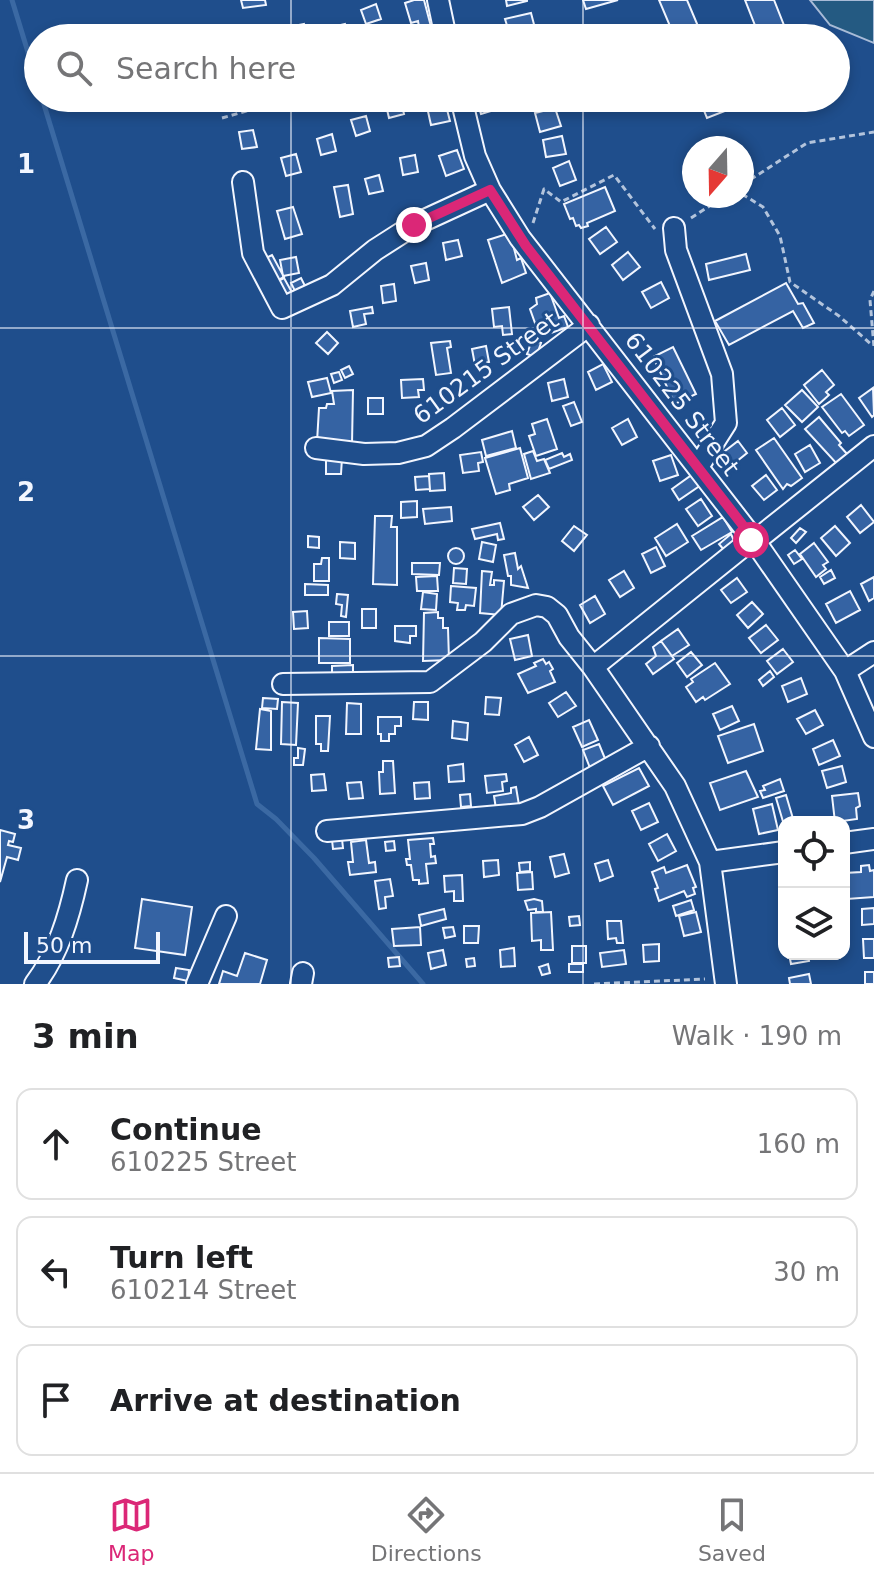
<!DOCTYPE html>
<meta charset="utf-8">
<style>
:root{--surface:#fff;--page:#f2f2f2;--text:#202124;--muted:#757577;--line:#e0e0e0;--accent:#db2777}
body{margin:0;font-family:"DejaVu Sans",sans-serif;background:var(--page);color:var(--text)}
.controls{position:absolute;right:24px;bottom:24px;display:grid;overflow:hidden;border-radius:16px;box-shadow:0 4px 12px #0003}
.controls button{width:72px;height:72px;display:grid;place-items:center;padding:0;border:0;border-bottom:2px solid var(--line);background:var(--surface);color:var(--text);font:40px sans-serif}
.compass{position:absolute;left:682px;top:136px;width:72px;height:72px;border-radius:50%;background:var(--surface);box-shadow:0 4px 12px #0003;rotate:200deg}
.scale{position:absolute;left:24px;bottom:20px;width:136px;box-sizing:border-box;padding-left:8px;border:4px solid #f2f6ff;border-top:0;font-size:22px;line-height:28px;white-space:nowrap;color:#f2f6ff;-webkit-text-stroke:6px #1f4e8c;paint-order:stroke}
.stop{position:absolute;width:24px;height:24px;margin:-18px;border:6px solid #db2777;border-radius:50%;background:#fff}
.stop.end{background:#db2777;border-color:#fff;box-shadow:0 2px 8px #0008}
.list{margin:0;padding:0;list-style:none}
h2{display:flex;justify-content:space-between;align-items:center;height:104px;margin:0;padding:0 32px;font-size:34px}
h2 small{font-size:26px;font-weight:400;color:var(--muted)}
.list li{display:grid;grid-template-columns:52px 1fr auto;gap:24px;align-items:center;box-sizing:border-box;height:112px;margin:0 16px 16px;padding:0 16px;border:2px solid var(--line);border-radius:16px}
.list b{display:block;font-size:30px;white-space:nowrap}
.list p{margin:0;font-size:26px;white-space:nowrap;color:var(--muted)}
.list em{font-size:26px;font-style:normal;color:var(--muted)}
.icon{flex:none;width:44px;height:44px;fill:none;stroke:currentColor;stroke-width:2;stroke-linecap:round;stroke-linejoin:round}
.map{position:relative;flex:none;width:874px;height:984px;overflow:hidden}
.search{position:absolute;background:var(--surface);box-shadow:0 4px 12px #0003;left:24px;right:24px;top:24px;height:88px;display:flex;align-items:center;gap:20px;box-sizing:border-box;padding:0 28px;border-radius:44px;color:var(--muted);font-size:30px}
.sheet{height:488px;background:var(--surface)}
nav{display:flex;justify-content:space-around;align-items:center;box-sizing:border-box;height:112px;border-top:2px solid var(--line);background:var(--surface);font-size:22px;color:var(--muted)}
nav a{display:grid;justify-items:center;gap:4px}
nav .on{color:var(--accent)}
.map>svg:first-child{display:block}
</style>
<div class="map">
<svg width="874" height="984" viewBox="0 0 874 984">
<rect width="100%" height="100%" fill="#1f4e8c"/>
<!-- pitch -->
<path fill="#245a82" stroke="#a8bbd7" stroke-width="2" d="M810,0H874V43L830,25Z"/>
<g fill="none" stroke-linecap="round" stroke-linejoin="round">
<!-- stream -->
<path stroke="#3b69a3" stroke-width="5" d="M12,0L38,85
M42,98L257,804L276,819L314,858L423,984"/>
</g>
<!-- building -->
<path fill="#3563a3" stroke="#f2f6ff" stroke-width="2" d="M241,0H265L266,5L243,8Z
M414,0H424L434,38H421L418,21L411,23L405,3Z
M506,0H527V1L507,6Z
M583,0H618L586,9Z
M659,0H687L703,38H675Z
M745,0H774L789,38H760Z
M376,4L381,19L366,24L361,10Z
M531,13L536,32L515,37L514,31L509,32L505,19Z
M304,24L307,38H292L289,27Z
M345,24L349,38H331L328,28Z
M206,98H219L221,101L210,106Z
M400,98L404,114L389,118L385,101Z
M425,98H444L450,121L431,125Z
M476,98H502L504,107L481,114Z
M699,98H758L707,118Z
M555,108L561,126L540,132L535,113Z
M366,116L370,131L356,136L351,120Z
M253,130L257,147L242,149L239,132Z
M332,134L336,151L321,155L317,139Z
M562,136L566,154L546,157L543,140Z
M457,150L464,169L446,176L439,156Z
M296,154L301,172L286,176L281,158Z
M415,155L418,172L403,175L400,158Z
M569,161L576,180L560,186L553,168Z
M379,175L383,191L369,194L365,179Z
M348,185L353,214L340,217L334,187Z
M605,187L615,211L587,223L588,226L581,228L579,225L576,226L573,218L570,219L564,204Z
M293,207L302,234L285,239L277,211Z
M606,227L617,242L600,254L589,239Z
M510,233L517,260L521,258L526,273L502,283L488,240Z
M458,240L462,256L446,260L443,243Z
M628,252L640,267L623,280L612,265Z
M746,254L750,270L709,280L706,264Z
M272,255L284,277L273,283L266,258Z
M296,257L299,273L283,276L280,260Z
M426,263L429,280L415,283L411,266Z
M284,278L294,296L284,301L274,283Z
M301,278L306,288L296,293L291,283Z
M661,282L669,298L651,308L642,292Z
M786,283L798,304L803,303L814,323L803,328L793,311L729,345L715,321Z
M394,284L396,301L383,303L381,286Z
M550,293L559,318L564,316L568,327L540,337L530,309L537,304L536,298Z
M372,307L373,313L364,314L366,324L353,327L350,311Z
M509,307L512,334L503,335L502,326L494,327L492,309Z
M327,332L338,343L328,354L316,343Z
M532,340L541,343L536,357L527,354Z
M450,341L451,347L447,348L451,373L436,375L431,343Z
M486,346L489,362L475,365L472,349Z
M673,347L696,394L675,404L653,357Z
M603,364L612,382L596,390L588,372Z
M349,366L353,374L345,378L341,370Z
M822,370L834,385L826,392L829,395L819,404L804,385Z
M339,372L342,380L334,383L331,374Z
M327,378L331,393L312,397L308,382Z
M423,379L424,390H418L419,397L402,398L401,380Z
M564,379L568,397L552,401L548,383Z
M873,388L874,415L872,417L859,398Z
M353,390L352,444L317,442L319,408H326L327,404H334L332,391Z
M802,390L818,407L802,422L785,405Z
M841,394L864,425L849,436L845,431L842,433L822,407Z
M368,398H383V414H368Z
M574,402L582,422L571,426L563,406Z
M782,408L795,425L780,437L767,420Z
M819,417L841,443L839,445L848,455L837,464L805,429Z
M547,419L557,449L536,456L529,436L535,434L532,424Z
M628,419L637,437L622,445L612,428Z
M512,431L516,448L486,456L482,440Z
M774,438L802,478L791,486L787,484L783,489L756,450Z
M738,441L747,453L726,470L716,458Z
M810,445L820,463L805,472L795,454Z
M520,448L528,478L509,484L510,490L496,494L485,458Z
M533,451L537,461L544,459L550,473L531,479L524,454Z
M481,452L483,462L478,463L479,471L463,473L460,455Z
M562,453L564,457L570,454L572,460L549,469L545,460Z
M671,455L678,475L660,481L653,461Z
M326,457L342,458L341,474H326Z
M444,473L445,490L430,491L429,474Z
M693,474L701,485L679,500L672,489Z
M766,475L777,490L764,500L752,486Z
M429,476L430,489L416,490L415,477Z
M538,495L549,507L534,520L523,507Z
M701,499L712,516L698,526L686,509Z
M417,501V517L401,518V502Z
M861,505L874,522L860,533L847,517Z
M451,507L452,521L425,524L423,509Z
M375,516H392L391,527H397V585L373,584Z
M723,517L732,532L701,550L692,536Z
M500,523L504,539L498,540L497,534L475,539L472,529Z
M677,524L688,542L666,556L655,538Z
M574,526L587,535L574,551L562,541Z
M835,526L850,543L836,556L821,538Z
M800,528L806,532L796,543L791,538Z
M731,534L735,543L725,551L719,544Z
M308,536L319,537V548L308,547Z
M340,542L355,543V559L340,558Z
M482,542L496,545L493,562L479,559Z
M814,543L828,562L823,565L826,569L816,577L800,554Z
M656,547L665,566L651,573L642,554Z
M448 556a8 8 0 1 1 16 0a8 8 0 1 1-16 0Z
M795,550L802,559L794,564L788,555Z
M515,553L518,569L521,566L528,588L511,585V576H508L504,555Z
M322,558H329V581H314V564H321Z
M412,563H440L439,575L412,574Z
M454,568L467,569L466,584L453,583Z
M831,570L835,578L824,584L820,577Z
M482,571L492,572L490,585H494V580L504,581L501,615L480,613Z
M624,571L634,588L620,597L609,580Z
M437,576L438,591H417L416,577Z
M874,577V598L869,601L861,584Z
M737,578L747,592L731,603L721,590Z
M305,584L328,585V595H305Z
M451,586L476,588L474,606L466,605L465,610H457L458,603L450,602Z
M850,591L860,610L836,623L826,604Z
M423,592L437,594L436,610L421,609Z
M337,594L348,595L346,617L341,616L342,605L336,604Z
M595,596L605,614L590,623L580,605Z
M752,602L763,614L748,628L737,615Z
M362,609H376V628H362Z
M307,611L308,628L294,629L293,612Z
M438,612V618H443V628H448L449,660L423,661L424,613Z
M329,622H349V636H329Z
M766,625L778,640L761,653L749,638Z
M395,626H416V636H410V643L395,641Z
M678,629L689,645L672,656L661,641Z
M528,635L532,656L515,660L510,639Z
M319,638L350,639V663H319Z
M661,641L674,659L653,674L646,664L656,656L653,647Z
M783,649L793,662L777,674L767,661Z
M691,652L702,665L687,677L677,663Z
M543,659L546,664L549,662L553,669L550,671L555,682L528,693L518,674L536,666L534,663Z
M715,663L730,684L705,700L703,697L696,702L686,687L693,682L691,679Z
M353,665V676H332V666Z
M770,671L774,677L763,686L759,680Z
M801,678L807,694L788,702L782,686Z
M566,692L576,706L558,717L549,703Z
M486,697L501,698L499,715L485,714Z
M263,698L278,699L277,709L262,708Z
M282,702L298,703L296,745L281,744Z
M414,702H428V720L413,719Z
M347,703L361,704V734H346Z
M732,706L739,721L720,730L713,714Z
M260,709L271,711V750L256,749Z
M815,710L823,725L806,734L797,719Z
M316,716H330L328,751H321V744H316Z
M378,717H401V726H395V734H389V741H381V734H378Z
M589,720L598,740L582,747L573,727Z
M453,721L468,723L467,740L452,738Z
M754,724L763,751L728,763L718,736Z
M529,737L538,755L524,762L515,745Z
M833,740L840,756L819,765L813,749Z
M599,744L606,761L590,768L583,750Z
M298,748L305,749L303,765H294V758H298Z
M383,761H393L395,793L380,794L379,772H383Z
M463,764L464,781L449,782L448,766Z
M842,766L846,782L827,788L822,771Z
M639,768L649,786L613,805L603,786Z
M746,771L758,797L720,810L710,783Z
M324,774L326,790L312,791L311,775Z
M506,774L507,781L502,782L503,791L487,793L485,776Z
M780,779L784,791L763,798L760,791L765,790L763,786Z
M361,782L363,798L349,799L347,783Z
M429,782L430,798L415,799L414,783Z
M516,787L519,805L496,809L494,796L511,793V788Z
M858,793L860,806L856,808L857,819L835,822L832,796Z
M470,794L471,806L461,807L460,795Z
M786,795L794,822H784V825L776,798Z
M649,803L658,822L641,830L632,811Z
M772,804L778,830L759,834L753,809Z
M0,830L15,834L13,842L9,841L8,845L21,848L18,860L7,857L0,882Z
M667,834L676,851L658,861L649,844Z
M433,838L434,844H430L431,857L435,856L436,863L426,864L428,883L419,884V880H413L411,865H407L406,859H410L408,840Z
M342,839L343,848L333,849L332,840Z
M366,840L369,863L375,862L376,872L350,875L348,862H353L351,842Z
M394,841L395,850L386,851L385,842Z
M564,854L569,873L555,877L550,857Z
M498,860L499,875L484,877L483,861Z
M608,860L613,876L600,881L595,864Z
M530,862V871L520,872L519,863Z
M687,865L696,887L693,888L695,894L687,897L684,891L659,901L655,889L658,888L652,872L664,867L666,873Z
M869,865L870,871L874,870V897L847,899L845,873L861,872V866Z
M532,872L533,889L518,890L517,873Z
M462,875L463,901H454V891L445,892L444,876Z
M390,879L393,896L385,897L386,908L379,909L375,881Z
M142,899L192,907L185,955L135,948Z
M534,899L542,901L543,912H536V909L528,910L525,901Z
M691,900L694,910L676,916L673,906Z
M874,908V924L862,925V909Z
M444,909L446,919L421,926L419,915Z
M551,912L553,950H541V940L532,941L531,913Z
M696,912L701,932L684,936L679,916Z
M579,916L580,925L570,926L569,917Z
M607,921H621L623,943H617L616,938L608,939Z
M464,926H479L478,943H464Z
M420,927L421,945L394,946L392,929Z
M453,927L455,936L445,938L443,928Z
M863,939H874V958H864Z
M659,944V961L644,962L643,945Z
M572,946H586V963H572Z
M514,948L515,966L501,967L500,950Z
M443,950L446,965L431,969L428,953Z
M624,950L626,964L602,967L600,953Z
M245,953L267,960L260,984H219L223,971L237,976Z
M789,954H808L809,961L791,964Z
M399,957L400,966L389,967L388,958Z
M474,958L475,966L467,967L466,959Z
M548,964L550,973L542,975L539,967Z
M569,964H583V972H569Z
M176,968L189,970L188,981L174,978Z
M865,972H874V984H865Z
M809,974L811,984H790L789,978Z"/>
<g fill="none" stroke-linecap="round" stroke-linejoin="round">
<!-- minor casing -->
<g stroke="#f2f6ff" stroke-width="24">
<path id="minor" d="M438,0L446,38
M461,98L475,156L490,190L520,238L754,540L845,671L874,737
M243,182L253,253L282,308L332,285L375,250L414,225L490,190
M674,228L676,250L722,374L726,423L698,467
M316,448L364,454L398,453L426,446L453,428L589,325
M845,671L874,652
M283,684L430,682L483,642L511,614L536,605L547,607L557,615L569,637L593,667
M327,831L522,814L540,807L649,746
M844,843L874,839
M710,862L784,852
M35,984C58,954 69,917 77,880
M197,984L226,916
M301,984L303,973
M726,984L710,862L675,786L593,667L751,540L755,541L874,446"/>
</g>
<!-- path -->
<path stroke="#b3c4dc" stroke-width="3" stroke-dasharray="6 4" stroke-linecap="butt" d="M222,118L292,98
M742,185L807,143L874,132
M742,194L763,207L780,236L790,282L839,316L872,345
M691,218L725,196
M533,223L544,189L561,202L614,175L655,229
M874,291L870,300L874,347
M594,984L705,979"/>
<!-- minor -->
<use href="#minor" stroke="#1f4e8c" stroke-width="20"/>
</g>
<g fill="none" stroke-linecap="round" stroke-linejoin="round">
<!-- route -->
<path stroke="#db2777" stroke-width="10" d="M414,225L490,190L526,246L755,541L751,540"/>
</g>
<!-- grid -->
<path fill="none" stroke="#f2f6ff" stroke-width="2" stroke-opacity="0.55" d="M291,0V38M583,0V38M291,98V984M583,98V984M0,328H874M0,656H874"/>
<g text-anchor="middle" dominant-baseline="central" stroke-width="6" stroke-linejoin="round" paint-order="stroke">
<!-- street labels -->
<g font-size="24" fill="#f2f6ff" stroke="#1f4e8c">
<text transform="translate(486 368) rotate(-36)">610215 Street</text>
<text transform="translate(682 404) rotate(53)">610225 Street</text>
</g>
</g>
<g font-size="26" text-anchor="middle" font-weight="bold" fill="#f2f6ff" stroke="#1f4e8c" stroke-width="6" stroke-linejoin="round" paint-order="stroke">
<text x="26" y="173">1</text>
<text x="26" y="501">2</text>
<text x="26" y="829">3</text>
</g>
</svg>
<div class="controls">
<button><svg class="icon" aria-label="locate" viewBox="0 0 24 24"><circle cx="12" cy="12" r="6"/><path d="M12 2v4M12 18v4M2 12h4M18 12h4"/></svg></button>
<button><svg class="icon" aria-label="layers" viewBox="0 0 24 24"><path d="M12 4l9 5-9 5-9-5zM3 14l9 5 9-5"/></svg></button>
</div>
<svg class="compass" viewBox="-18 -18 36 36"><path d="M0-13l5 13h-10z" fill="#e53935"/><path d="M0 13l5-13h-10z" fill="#757577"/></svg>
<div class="scale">50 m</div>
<div class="stop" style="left:751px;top:540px"></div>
<div class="stop end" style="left:414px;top:225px"></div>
<div class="search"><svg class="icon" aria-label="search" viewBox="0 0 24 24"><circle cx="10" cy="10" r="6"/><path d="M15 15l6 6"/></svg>Search here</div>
</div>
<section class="sheet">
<h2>3 min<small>Walk · 190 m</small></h2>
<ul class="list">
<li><svg class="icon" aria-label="ahead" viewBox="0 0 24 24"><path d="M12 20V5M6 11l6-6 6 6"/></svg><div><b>Continue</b><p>610225 Street</p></div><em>160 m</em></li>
<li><svg class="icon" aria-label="left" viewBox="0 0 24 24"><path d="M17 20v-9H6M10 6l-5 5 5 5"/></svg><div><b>Turn left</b><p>610214 Street</p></div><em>30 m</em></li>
<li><svg class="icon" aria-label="arrive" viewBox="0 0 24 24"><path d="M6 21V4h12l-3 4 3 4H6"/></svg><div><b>Arrive at destination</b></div></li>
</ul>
</section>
<nav>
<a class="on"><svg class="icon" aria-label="map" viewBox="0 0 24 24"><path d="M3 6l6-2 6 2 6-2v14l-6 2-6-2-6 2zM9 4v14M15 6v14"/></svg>Map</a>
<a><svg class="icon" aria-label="directions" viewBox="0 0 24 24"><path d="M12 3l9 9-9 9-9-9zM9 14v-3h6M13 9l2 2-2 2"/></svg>Directions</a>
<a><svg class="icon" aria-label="saved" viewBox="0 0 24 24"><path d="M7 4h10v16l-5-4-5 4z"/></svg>Saved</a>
</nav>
